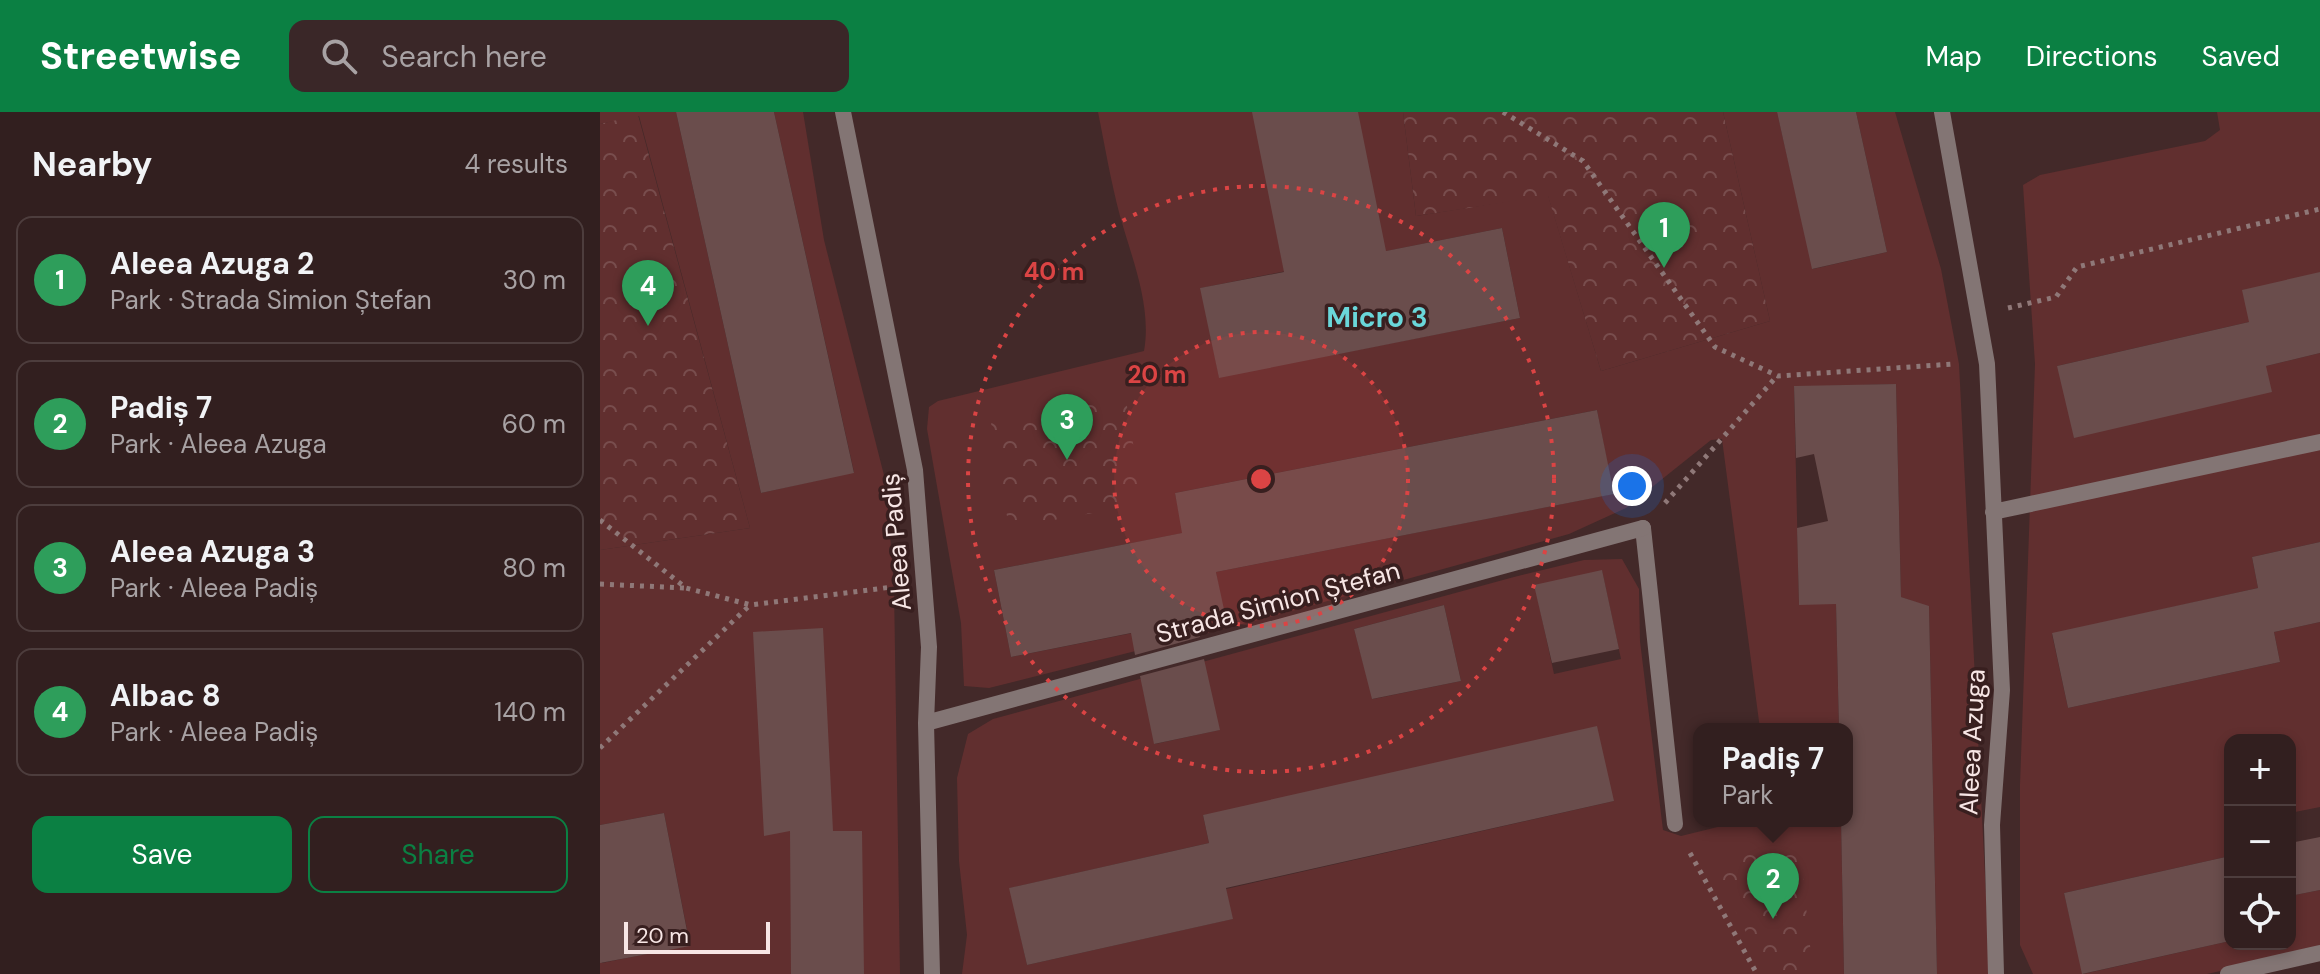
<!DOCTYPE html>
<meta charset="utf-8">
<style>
:root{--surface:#321f1f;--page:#3a2728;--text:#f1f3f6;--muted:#a8a2a4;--line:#4d3d3d;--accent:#0b8043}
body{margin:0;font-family:"DM Sans",sans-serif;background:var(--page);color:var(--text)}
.controls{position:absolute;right:24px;bottom:24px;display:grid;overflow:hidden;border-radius:16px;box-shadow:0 4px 12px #0003}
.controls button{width:72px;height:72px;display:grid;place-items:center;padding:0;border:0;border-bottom:2px solid var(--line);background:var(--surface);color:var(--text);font:40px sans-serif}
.scale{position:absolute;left:24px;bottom:20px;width:146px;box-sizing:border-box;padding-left:8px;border:4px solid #f7e6e5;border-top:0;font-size:22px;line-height:28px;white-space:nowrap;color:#f7e6e5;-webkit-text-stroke:6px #381f1f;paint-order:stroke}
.you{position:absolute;left:1032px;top:374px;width:28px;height:28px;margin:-20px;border:6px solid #fff;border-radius:50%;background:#1a73e8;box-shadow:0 0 0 12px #1a73e833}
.badge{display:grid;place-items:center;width:52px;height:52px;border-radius:50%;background:var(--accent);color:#fff;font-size:26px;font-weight:700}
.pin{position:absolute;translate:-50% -66px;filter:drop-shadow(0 2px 4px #0008)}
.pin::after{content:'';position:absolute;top:42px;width:28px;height:24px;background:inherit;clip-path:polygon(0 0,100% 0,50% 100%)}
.popup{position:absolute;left:1093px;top:611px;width:160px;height:104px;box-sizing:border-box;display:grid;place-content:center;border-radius:16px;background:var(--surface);filter:drop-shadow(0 2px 6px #0005);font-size:26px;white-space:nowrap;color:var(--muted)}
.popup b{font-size:30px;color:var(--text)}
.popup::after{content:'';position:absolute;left:50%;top:100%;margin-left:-16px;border:16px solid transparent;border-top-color:var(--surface)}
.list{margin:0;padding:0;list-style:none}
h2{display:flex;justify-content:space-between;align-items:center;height:104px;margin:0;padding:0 32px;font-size:34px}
h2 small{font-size:26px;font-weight:400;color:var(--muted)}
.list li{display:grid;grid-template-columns:52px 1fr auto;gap:24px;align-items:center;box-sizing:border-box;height:128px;margin:0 16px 16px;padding:0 16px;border:2px solid var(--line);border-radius:16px}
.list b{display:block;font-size:30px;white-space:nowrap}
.list p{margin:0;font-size:26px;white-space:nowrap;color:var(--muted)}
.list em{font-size:26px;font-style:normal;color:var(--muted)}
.actions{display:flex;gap:16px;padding:24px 32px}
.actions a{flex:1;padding:18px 0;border:2px solid var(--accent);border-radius:16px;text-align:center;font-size:28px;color:var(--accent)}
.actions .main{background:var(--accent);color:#fff}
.icon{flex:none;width:44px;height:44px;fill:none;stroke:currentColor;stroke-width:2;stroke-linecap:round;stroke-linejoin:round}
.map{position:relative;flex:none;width:1720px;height:862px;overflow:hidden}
header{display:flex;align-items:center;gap:48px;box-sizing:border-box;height:112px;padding:0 40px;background:var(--accent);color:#fff}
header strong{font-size:38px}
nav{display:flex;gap:44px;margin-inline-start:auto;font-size:28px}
.search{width:560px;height:72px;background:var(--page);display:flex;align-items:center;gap:20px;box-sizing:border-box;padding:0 28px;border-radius:16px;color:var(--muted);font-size:30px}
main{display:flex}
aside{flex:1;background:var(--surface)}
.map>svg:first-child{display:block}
</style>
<header>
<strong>Streetwise</strong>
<div class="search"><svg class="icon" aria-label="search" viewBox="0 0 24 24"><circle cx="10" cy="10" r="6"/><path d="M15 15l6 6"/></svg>Search here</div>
<nav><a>Map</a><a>Directions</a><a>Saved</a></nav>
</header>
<main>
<aside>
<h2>Nearby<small>4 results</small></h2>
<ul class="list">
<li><span class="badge" style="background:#2e9e5b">1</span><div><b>Aleea Azuga 2</b><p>Park · Strada Simion Ștefan</p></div><em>30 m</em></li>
<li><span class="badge" style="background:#2e9e5b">2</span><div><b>Padiș 7</b><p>Park · Aleea Azuga</p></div><em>60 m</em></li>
<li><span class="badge" style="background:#2e9e5b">3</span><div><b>Aleea Azuga 3</b><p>Park · Aleea Padiș</p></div><em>80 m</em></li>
<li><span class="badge" style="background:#2e9e5b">4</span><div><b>Albac 8</b><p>Park · Aleea Padiș</p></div><em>140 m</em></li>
</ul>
<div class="actions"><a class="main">Save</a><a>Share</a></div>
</aside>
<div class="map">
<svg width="1720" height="862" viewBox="0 0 1720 862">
<defs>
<pattern id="park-crowns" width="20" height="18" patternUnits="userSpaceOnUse" patternTransform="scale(2)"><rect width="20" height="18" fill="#612f2f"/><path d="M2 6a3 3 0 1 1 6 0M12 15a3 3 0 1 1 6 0" fill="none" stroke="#784d4d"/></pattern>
</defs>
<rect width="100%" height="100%" fill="#432929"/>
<!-- green -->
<path fill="#612f2f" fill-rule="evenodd" d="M0,0H76L161,381L254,360L174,0H203L224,128L286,371L294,475L300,862H0V841L2,851L90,833L64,701L0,713V438L150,416L39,4L0,12Z
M498,0H803L816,104L948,83L1001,259L1170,209L1123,0H1177L1213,157L1287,140L1256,0H1295L1341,157L1359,252L1390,862H1337L1329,495L1301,485L1296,272L1194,275L1199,492H1236L1239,617H1160L1122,327L1111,328L1026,396L969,422L666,506L389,576L364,574L361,511L327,317L329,295L338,289L544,239C552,194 532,147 520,104C511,70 505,35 498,0ZM902,116L920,206L619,265L601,176ZM997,298L1013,382L616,460L624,503L411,545L394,458L583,421L575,381Z
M1617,0H1720V160L1649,210L1457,254H1666L1720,241V430L1652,445L1658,476L1452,522L1468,596L1680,550L1674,520L1720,510V695L1690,701V628H1630V744L1464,781L1483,862H1433L1420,833V673L1435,252L1423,73L1440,63L1605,29L1620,18Z
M1022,447L1039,477L1040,529L1063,718L1081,724L1142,709H1241L1244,862H362L367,823L359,749L357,666L368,622L393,607L914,465L984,448ZM1002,459L1021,547L954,562L935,474ZM844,493L861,569L773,587L754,517ZM542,572L619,618L555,632ZM1014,689L626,777L632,807L427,853L410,776L609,731L603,703Z
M1720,778V837L1607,862H1483L1630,829L1690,832V784Z"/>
<!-- park -->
<path fill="url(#park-crowns)" d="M803,0H1123L1170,209L1001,259L948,84L816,104Z
M38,3L150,416L0,438V12Z
M525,282L543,392L409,416L390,305Z
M1199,727L1213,862H1166L1113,752Z"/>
<!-- building -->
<path fill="#6a4d4c" d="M76,0H174L254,361L161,381Z
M652,0H758L786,139L902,116L920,206L619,266L600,176L684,160Z
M1177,0H1256L1287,140L1212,157Z
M1720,160V241L1666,254L1672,280L1474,326L1457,254L1649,210L1642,178Z
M1296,272L1301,485L1329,494L1337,862H1244L1241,709H1247V617H1239L1236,492L1199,493L1197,416L1228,409L1214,342L1196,346L1194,274Z
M997,298L1014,382L616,460L625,502L596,508L600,525L535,543L531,521L411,545L394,458L582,421L575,381Z
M1720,430V510L1674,520L1680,550L1468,596L1452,521L1658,476L1652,445Z
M1002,458L1019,537L952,551L934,473Z
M844,493L861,569L772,587L754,517Z
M223,516L233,719H262L264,862H191L190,719L164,724L153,520Z
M604,547L620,618L554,632L540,564Z
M997,614L1014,689L626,776L633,807L427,853L409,776L609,731L603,703Z
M64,701L90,834L0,851V713Z
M1720,725V778L1690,784V731Z
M1630,744V829L1482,862L1464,781Z"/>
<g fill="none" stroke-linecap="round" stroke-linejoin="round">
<!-- path -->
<path stroke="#8f7878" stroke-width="5" stroke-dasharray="4 6" stroke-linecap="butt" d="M903,0L983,49L1115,235L1178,264L1353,252
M1408,196L1456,185L1477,155L1720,97
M1065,391L1177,264
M0,408L86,476L151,493L292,475
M0,472L85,476
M0,636L150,493
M1090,741L1157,862"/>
<!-- lane -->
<path stroke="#837574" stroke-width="16" d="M1043,416L1075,712"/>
<!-- street -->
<path stroke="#837574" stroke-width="16" d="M243,0L315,358L329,535L326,611L332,862
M1342,0L1387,252L1402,578L1392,713L1396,862
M1393,400L1720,330
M326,611L1043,416
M1628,862L1720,841"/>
</g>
<!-- distance rings -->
<circle cx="661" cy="367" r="147" fill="#db4444" fill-opacity=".12"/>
<g fill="none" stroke="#db4444" stroke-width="4" stroke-dasharray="4 8">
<circle cx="661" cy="367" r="147"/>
<circle cx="661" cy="367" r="293"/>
</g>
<g text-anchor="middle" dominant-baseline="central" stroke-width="7" stroke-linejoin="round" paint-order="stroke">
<!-- street labels -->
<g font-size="26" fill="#f7e6e5" stroke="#381f1f">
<text transform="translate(296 430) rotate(-95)">Aleea Padiș</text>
<text transform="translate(678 490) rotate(-15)">Strada Simion Ștefan</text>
<text transform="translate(1372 630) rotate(-87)">Aleea Azuga</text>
</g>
<!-- neighbourhood labels -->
<g font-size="28" font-weight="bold" fill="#6ad7da" stroke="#381f1f">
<text x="777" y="205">Micro 3</text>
</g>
</g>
<circle cx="661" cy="367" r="12" fill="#db4444" stroke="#381f1f" stroke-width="4"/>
<g font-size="24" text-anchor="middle" font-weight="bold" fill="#db4444" stroke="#381f1f" stroke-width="7" stroke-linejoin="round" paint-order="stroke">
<text x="454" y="168">40 m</text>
<text x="557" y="271">20 m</text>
</g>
</svg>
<div class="controls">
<button>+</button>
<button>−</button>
<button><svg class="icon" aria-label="locate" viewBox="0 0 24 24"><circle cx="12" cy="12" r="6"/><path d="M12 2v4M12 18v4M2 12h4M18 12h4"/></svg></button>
</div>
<div class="scale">20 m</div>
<div class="you"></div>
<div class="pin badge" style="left:1064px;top:156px;background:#2e9e5b">1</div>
<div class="pin badge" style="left:1173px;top:807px;background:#2e9e5b">2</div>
<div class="popup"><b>Padiș 7</b>Park</div>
<div class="pin badge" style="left:467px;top:348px;background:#2e9e5b">3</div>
<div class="pin badge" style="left:48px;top:214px;background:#2e9e5b">4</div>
</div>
</main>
